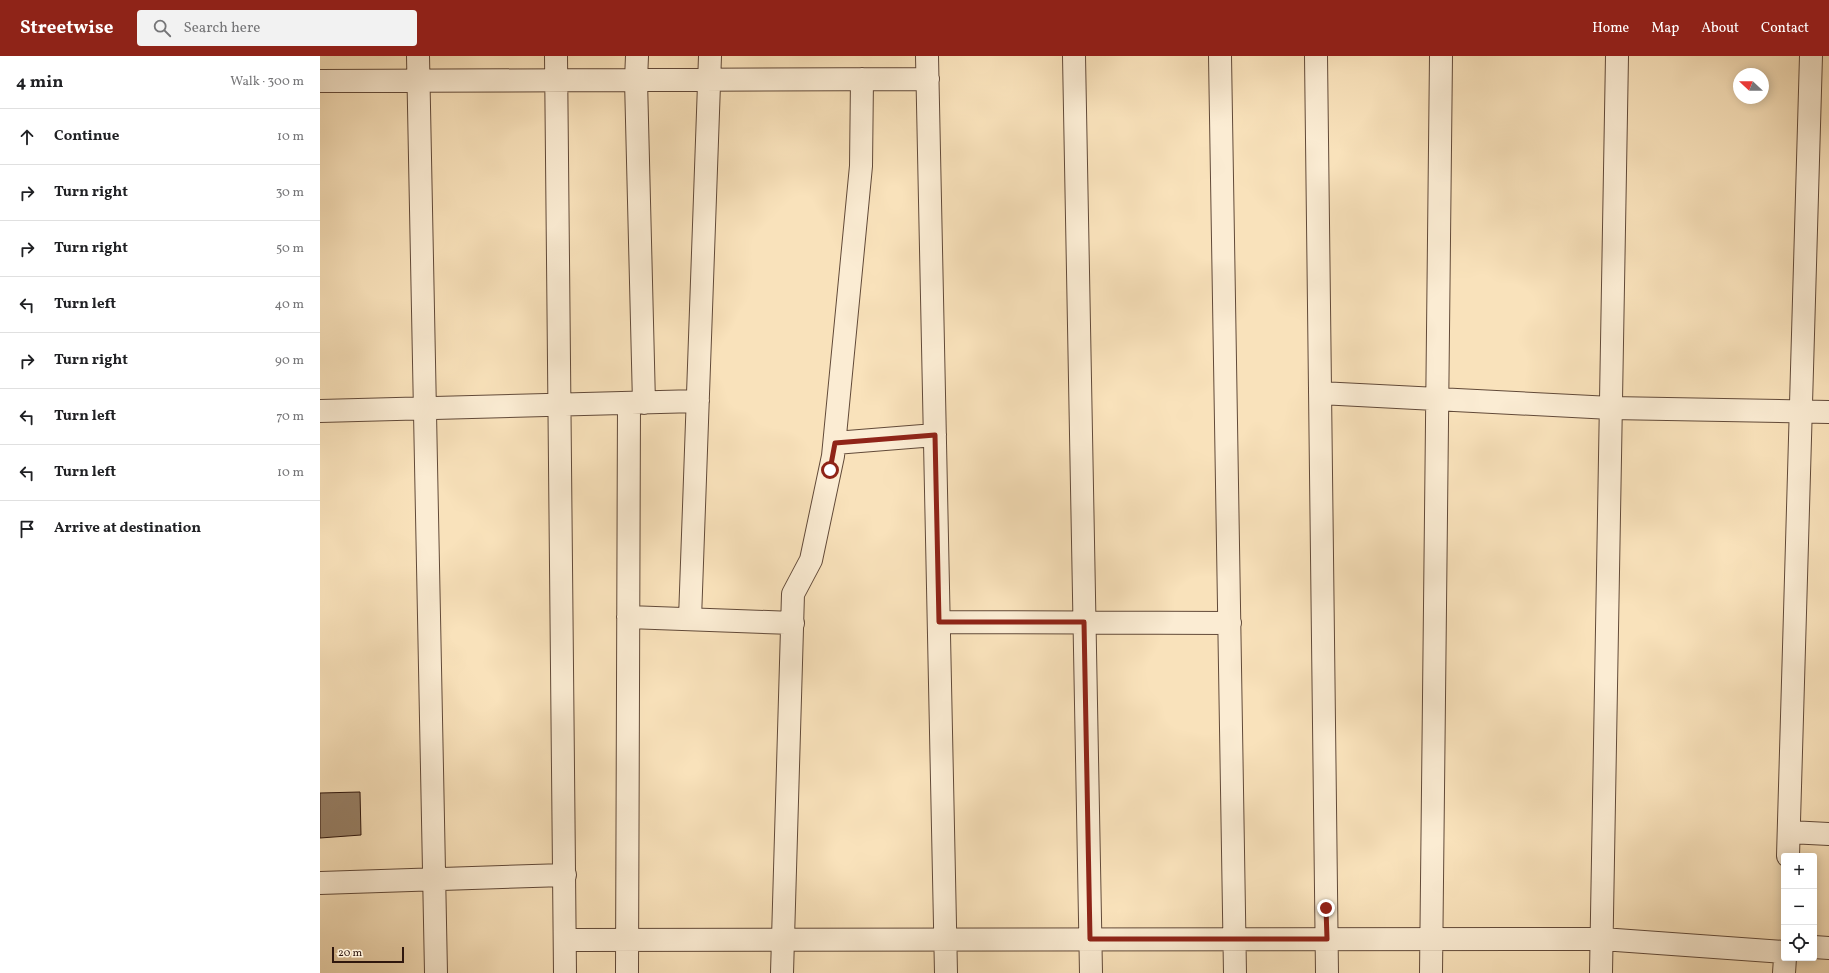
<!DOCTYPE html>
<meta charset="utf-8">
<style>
:root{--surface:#fff;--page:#f2f2f2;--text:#202124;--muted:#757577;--line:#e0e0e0;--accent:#8f2418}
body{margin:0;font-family:Vollkorn,serif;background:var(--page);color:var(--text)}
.controls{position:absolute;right:12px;bottom:12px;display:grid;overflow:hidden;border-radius:4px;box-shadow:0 2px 10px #0003}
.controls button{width:36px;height:36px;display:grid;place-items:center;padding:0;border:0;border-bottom:1px solid var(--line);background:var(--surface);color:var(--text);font:20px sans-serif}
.compass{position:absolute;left:1413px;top:12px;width:36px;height:36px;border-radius:50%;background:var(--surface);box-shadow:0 2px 10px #0003;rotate:292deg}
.scale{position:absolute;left:12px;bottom:10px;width:72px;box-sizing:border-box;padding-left:4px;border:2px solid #2f170e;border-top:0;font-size:11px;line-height:14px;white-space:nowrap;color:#2f170e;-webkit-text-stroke:3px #fbecd3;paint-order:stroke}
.stop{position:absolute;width:12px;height:12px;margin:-9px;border:3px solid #8f2418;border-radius:50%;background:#fff}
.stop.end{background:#8f2418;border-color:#fff;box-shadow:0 1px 4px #0008}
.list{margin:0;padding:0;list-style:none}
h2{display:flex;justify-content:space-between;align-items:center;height:52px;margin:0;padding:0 16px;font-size:17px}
h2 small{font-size:13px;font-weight:400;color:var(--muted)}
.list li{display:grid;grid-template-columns:26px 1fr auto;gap:12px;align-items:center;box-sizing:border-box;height:56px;padding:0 16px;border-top:1px solid var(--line)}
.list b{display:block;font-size:15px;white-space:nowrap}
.list em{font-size:13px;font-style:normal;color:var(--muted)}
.icon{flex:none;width:22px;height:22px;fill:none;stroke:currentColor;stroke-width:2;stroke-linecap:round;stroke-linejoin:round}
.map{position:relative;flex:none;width:1509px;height:917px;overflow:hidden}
header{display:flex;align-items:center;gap:24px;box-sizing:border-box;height:56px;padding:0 20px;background:var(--accent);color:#fff}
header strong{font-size:19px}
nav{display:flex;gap:22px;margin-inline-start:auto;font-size:14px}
.search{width:280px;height:36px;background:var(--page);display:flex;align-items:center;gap:10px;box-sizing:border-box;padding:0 14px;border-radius:4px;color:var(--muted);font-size:15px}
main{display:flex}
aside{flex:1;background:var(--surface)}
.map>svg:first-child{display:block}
</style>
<header>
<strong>Streetwise</strong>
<div class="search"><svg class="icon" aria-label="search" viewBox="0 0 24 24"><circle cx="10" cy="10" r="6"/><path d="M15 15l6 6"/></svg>Search here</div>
<nav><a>Home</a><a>Map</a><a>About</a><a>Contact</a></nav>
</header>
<main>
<aside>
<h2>4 min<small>Walk · 300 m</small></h2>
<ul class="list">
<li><svg class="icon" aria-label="ahead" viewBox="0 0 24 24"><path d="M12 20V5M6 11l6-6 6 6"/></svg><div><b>Continue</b></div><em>10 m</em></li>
<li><svg class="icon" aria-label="right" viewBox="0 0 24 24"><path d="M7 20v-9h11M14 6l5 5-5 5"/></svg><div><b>Turn right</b></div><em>30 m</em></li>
<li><svg class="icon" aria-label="right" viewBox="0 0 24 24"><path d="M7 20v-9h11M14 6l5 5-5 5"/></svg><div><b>Turn right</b></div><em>50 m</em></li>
<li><svg class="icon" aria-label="left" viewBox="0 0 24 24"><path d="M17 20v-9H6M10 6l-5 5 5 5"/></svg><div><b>Turn left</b></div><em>40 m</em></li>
<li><svg class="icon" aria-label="right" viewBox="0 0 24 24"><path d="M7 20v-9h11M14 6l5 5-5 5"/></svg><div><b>Turn right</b></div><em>90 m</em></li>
<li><svg class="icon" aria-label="left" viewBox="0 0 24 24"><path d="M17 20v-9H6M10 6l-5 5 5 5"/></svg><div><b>Turn left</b></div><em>70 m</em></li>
<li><svg class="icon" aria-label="left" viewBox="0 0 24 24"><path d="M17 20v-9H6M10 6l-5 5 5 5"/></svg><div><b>Turn left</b></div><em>10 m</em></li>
<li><svg class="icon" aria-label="arrive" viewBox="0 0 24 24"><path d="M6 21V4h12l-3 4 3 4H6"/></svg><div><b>Arrive at destination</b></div></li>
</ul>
</aside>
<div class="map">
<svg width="1509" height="917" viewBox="0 0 1509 917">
<rect width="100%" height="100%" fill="#f9e2bb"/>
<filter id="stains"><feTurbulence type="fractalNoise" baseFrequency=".005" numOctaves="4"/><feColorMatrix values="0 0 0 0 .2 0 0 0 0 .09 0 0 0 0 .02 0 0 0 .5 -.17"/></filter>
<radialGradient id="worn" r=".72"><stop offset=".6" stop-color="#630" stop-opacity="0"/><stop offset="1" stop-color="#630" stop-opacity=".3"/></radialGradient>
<!-- building -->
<path fill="#988168" stroke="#2f170e" d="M40,736L41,779L0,782V737Z"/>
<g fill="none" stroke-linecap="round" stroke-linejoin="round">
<!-- minor casing -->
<g stroke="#624a39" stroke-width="24">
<path id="minor" d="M98,0L116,917
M236,0L245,917
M317,0L316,24L324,347
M607,0L626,917
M754,0L771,917
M900,0L915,917
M996,0L1007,917
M0,25L608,23
M1000,337L1291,352L1509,356
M0,355L378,345
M515,387L615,379
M308,561L473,567
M370,563L390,0
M619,566L910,567
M1469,776L1509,778
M1468,800L1491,0
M0,827L245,819
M245,884L1282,883L1464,896
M1494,891L1509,892
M307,917L309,347
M462,917L473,538L491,504L513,400L541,110L542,23
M1111,917L1121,0
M1281,917L1297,0
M1464,917L1465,902"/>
</g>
<!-- minor -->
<use href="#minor" stroke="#fbecd3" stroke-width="22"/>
</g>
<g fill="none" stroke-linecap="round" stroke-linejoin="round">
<!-- route -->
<path stroke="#8f2418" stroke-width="5" d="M510,414L515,387L615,379L619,566H764L770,883H1007L1006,852"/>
</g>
<rect width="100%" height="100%" filter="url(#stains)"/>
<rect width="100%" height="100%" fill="url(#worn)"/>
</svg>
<div class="controls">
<button>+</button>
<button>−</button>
<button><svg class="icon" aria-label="locate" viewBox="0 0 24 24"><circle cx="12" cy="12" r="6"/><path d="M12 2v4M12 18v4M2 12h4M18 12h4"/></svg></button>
</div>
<svg class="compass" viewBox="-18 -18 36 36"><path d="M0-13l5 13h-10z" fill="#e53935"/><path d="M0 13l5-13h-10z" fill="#757577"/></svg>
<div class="scale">20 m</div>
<div class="stop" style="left:510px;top:414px"></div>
<div class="stop end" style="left:1006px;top:852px"></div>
</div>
</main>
